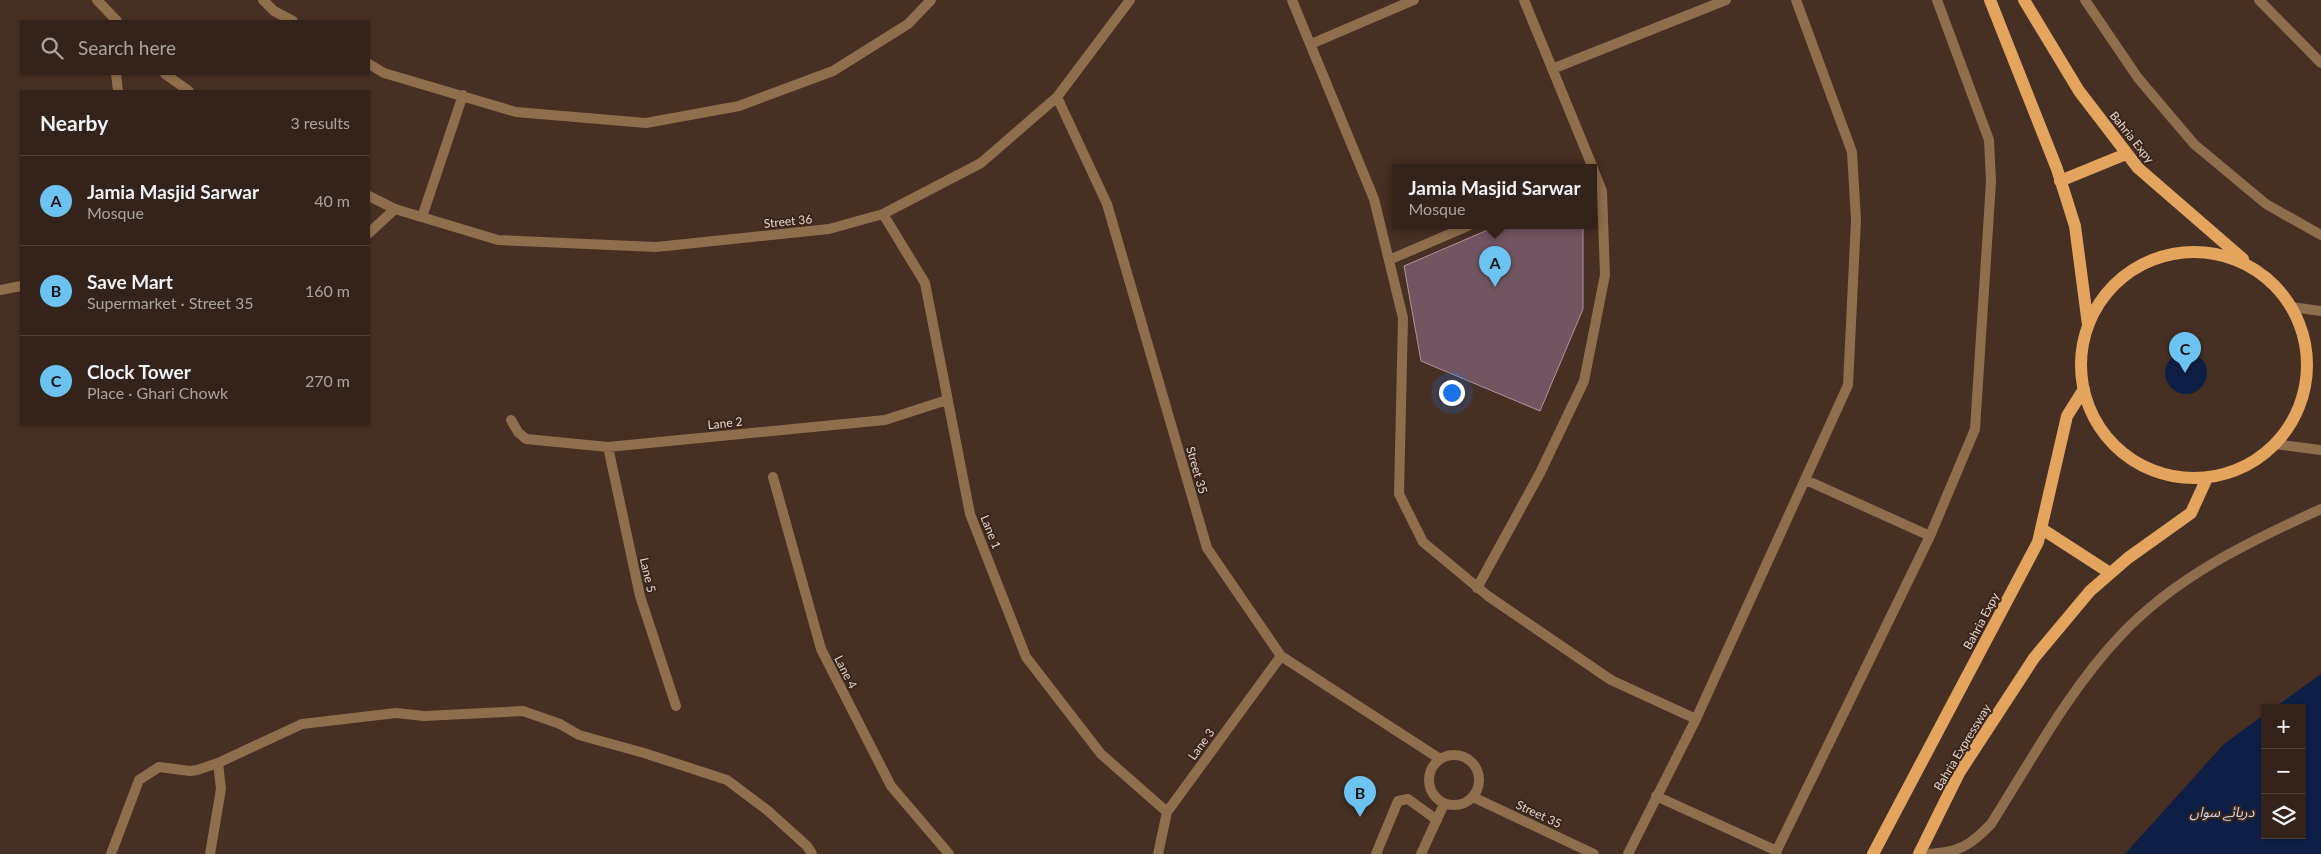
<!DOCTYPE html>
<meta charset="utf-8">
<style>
:root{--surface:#34231a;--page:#3f2f27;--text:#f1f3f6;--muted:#a9a4a2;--line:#4e4039;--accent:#6cc3f2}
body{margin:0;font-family:Lato,"Noto Sans Arabic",sans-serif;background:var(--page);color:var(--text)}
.controls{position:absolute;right:15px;bottom:15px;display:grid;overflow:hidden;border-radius:0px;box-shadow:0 1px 4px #0004}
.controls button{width:45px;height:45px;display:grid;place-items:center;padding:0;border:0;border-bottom:1px solid var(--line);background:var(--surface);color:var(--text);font:25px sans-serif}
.you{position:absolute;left:1451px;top:392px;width:18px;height:18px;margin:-12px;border:4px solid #fff;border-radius:50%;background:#1a73e8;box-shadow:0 0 0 8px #1a73e833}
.badge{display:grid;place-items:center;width:32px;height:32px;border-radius:50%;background:var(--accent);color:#111;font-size:16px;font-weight:700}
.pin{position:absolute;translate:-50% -41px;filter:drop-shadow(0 1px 2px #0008)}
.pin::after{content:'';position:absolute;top:26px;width:18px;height:15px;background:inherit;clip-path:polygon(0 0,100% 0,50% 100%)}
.popup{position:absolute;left:1392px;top:164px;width:205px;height:65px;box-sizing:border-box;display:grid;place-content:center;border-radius:0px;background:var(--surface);filter:drop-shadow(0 1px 4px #0005);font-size:16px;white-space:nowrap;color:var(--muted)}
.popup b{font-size:19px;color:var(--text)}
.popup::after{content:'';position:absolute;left:50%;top:100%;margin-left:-10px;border:10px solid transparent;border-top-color:var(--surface)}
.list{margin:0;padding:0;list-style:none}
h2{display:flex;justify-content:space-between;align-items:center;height:65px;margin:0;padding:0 20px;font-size:21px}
h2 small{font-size:16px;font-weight:400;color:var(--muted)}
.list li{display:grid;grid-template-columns:32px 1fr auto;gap:15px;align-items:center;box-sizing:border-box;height:90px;padding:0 20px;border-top:1px solid var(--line)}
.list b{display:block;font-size:19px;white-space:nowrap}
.list p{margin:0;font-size:16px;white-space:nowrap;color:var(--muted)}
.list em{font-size:16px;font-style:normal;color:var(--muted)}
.icon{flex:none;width:28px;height:28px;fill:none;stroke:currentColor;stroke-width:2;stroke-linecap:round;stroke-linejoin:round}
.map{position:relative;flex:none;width:2321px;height:854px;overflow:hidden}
.search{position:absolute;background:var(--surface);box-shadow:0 1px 4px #0004;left:20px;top:20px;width:350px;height:55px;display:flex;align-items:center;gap:12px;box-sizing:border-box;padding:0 18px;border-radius:0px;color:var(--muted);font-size:19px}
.panel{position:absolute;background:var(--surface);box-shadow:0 1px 4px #0004;left:20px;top:90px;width:350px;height:335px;border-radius:0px}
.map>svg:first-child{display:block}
</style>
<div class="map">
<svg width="2321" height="854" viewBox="0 0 2321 854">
<rect width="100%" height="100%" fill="#462f23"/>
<!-- water -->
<path fill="#0e1e44" d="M2165 373a21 21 0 1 1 42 0a21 21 0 1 1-42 0Z
M2321,674V854H2125L2224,744L2265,714V835H2302V708H2274Z"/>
<!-- building -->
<path fill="#715560" stroke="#b394a0" d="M1497,226H1583V309L1540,411L1421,361L1404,266Z"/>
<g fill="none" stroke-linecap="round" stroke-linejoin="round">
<!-- service -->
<path stroke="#8d6e4d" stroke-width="10" d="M369,233L395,209
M1376,854L1398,801L1408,799L1437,820
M1929,854C1959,852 1970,846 1991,824C2031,761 2068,691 2120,636C2175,577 2248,542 2321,509"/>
<!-- minor -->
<path stroke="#8d6e4d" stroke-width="10" d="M97,0L117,21
M263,0L274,11L293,21
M1292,0L1374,199L1403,318L1399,494L1423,542L1488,596L1611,680L1696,719
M1524,0L1593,168
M2085,0L2138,78L2194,144L2266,204L2321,235
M2259,0L2321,63
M1311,44L1414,0
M369,64L384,73L516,112L646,123L739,106L833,71L908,24L931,0
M1552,69L1726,0
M116,74L118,91
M165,74L189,91
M1057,97L1107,204L1207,548L1281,656L1440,759
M369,196L395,209L498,240L656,247L829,229L883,214L981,163L1057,97L1130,0
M883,214L925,283L970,514L1026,657L1101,754L1167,812
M422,217L463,95
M1389,260L1468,226
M0,290L21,286
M511,420L518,432L526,439L608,447L885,420L947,400
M608,447L640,596L676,706
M773,477L821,649L891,786L949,854
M1806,480L1930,536
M1477,588L1540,473L1584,381L1605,275L1602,191L1594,171
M1429 780a25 25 0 1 1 50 0a25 25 0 1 1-50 0Z
M1656,796L1777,851
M1473,797L1594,854
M111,854L139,780L159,767L190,771L197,770L218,763L302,724L396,713L424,716L523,711L560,724L579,735L644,753L727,780L767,810L807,846L812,854
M210,854L221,789L218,763
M1158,854L1167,812L1281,656
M1421,854L1444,804
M1628,854L1696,719L1848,385L1856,220L1852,152L1796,0
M1775,854L1930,536L1975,429L1991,182L1989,140L1937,0"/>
<!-- tertiary -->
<path stroke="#8d6e4d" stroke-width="10" d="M2292,307L2321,311
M2275,444L2321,450"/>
<!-- primary -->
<path stroke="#e3a45e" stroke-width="12" d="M1990,0L2057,169L2075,226L2088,325
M2024,0L2079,91L2138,168L2243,259
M2060,181L2126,154
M2081 365a113 113 0 1 1 226 0a113 113 0 1 1-226 0Z
M2042,529L2110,573
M1873,854L2038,542L2067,416L2084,389
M1919,854L1959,773L2034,658L2090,591L2128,558L2191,513L2207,478"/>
</g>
<g text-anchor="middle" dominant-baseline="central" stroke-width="4" stroke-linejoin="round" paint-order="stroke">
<!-- street labels -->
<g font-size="12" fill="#e5d5ce" stroke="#3b2519">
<text transform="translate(2132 137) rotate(51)">Bahria Expy</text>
<text transform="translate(788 221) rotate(-6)">Street 36</text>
<text transform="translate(725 423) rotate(-6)">Lane 2</text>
<text transform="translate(1197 470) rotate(74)">Street 35</text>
<text transform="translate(991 532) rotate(68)">Lane 1</text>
<text transform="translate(648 575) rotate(77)">Lane 5</text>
<text transform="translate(1981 621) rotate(-62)">Bahria Expy</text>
<text transform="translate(846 672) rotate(63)">Lane 4</text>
<text transform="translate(1201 744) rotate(-54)">Lane 3</text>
<text transform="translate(1962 747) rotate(-59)">Bahria Expressway</text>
<text transform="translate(1539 814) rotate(25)">Street 35</text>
</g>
<!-- water labels -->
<g font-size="14" font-style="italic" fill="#cbdaf6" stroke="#3b2519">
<text x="2222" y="811">دریائے سواں</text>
</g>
</g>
</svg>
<div class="controls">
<button>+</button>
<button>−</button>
<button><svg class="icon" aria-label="layers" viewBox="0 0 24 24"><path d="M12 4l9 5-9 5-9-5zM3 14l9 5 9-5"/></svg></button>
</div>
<div class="you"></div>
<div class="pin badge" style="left:1495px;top:287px">A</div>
<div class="popup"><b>Jamia Masjid Sarwar</b>Mosque</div>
<div class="pin badge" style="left:1360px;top:817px">B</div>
<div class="pin badge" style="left:2185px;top:373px">C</div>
<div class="search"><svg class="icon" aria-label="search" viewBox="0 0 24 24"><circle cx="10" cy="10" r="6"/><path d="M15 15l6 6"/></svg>Search here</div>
<section class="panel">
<h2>Nearby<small>3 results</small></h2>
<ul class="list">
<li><span class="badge">A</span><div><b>Jamia Masjid Sarwar</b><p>Mosque</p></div><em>40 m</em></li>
<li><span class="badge">B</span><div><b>Save Mart</b><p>Supermarket · Street 35</p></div><em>160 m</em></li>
<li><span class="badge">C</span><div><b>Clock Tower</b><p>Place · Ghari Chowk</p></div><em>270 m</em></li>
</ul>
</section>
</div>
